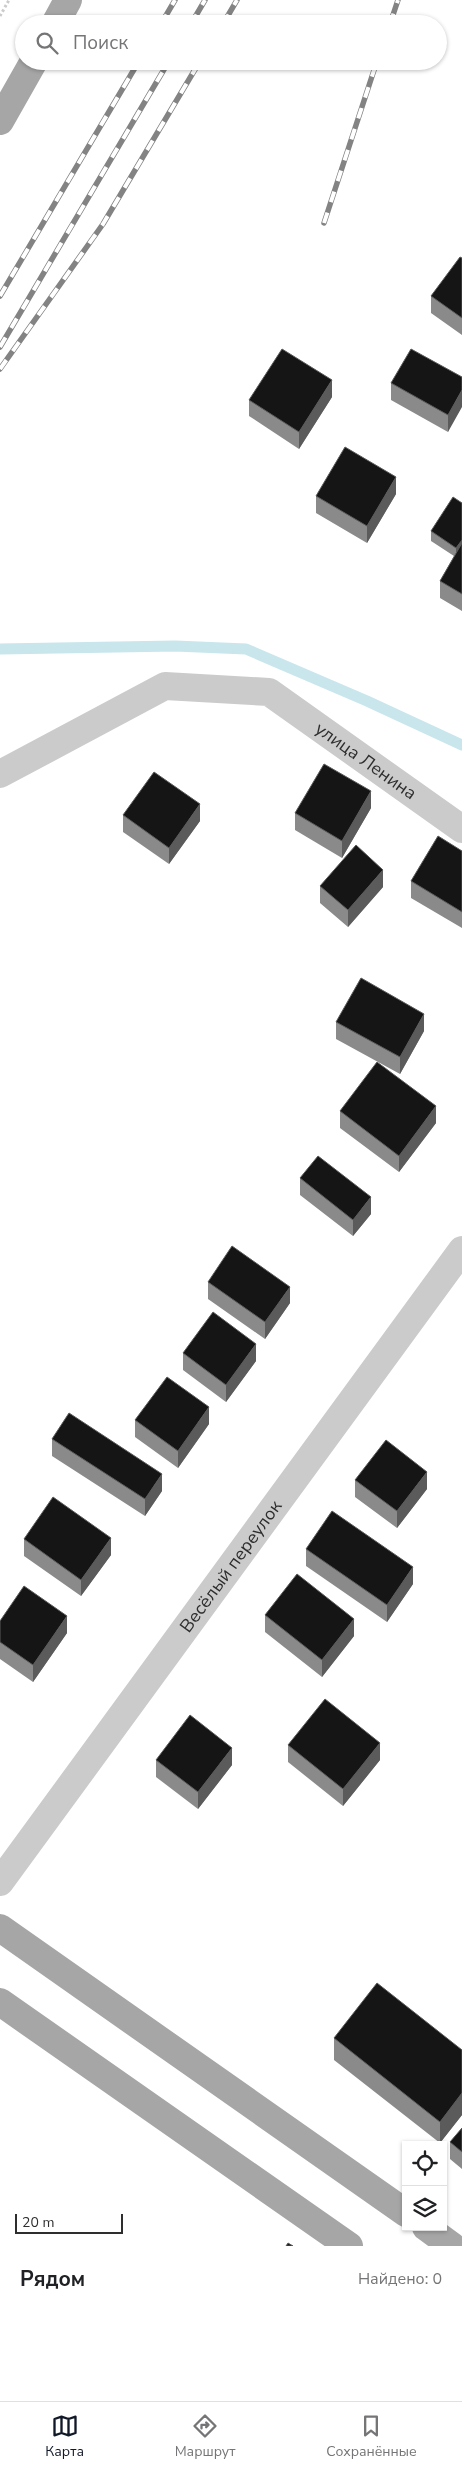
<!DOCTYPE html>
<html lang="ru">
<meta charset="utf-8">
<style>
:root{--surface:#fff;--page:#f2f2f2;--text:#202124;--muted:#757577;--line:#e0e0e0;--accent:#111827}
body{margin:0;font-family:"Nunito Sans",sans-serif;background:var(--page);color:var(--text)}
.controls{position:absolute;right:15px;bottom:15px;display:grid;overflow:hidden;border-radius:0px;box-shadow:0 1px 4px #0004}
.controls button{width:45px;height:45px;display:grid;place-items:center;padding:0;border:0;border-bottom:1px solid var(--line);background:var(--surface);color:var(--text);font:25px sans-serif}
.scale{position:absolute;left:15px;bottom:12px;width:108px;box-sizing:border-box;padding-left:5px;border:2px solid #2e2e2e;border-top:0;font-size:14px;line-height:18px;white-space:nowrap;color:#2e2e2e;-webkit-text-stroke:4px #fff;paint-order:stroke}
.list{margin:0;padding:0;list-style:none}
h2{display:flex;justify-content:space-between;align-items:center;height:65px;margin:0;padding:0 20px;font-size:21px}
h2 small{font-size:16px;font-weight:400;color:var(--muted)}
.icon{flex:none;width:28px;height:28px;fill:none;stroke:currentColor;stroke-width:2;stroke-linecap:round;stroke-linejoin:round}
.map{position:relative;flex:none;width:462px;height:2246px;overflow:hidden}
.search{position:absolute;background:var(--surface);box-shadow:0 1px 4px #0004;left:15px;right:15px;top:15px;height:55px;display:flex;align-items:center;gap:12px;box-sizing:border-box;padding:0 18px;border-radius:28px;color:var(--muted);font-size:19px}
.sheet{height:155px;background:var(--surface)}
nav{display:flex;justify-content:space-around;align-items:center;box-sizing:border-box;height:70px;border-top:1px solid var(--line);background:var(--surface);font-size:14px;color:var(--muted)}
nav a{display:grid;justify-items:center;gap:2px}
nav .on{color:var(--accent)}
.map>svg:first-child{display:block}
</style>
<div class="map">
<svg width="462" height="2246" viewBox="0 0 462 2246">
<rect width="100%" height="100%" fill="#fff"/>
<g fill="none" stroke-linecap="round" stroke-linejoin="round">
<!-- stream -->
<path stroke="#c8e6ec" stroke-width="11" d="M0,649L175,646L246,649L367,701L462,745"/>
<!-- path -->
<path stroke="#cbcbcb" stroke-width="3" stroke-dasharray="2.5 2.5" stroke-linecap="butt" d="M0,16L9,0"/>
<!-- minor -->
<g stroke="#cbcbcb" stroke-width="28">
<path id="s1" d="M0,774L165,686L269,692L462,829"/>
<path id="s2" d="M0,1882L462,1250"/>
</g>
<!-- major -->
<path stroke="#a6a6a6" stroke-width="28" d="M55,24L68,0
M0,121L34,61
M0,1928L406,2213
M0,2002L349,2246
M426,2227L452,2246"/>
<!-- rail casing -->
<g stroke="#838383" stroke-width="5.5">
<path id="rail" d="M161,24L175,0
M191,24L205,0
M223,24L237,0
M390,24L398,0
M324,223L377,61
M0,296L139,61
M0,347L169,61
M0,369L103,224L200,61"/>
</g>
<!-- rail -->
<use href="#rail" stroke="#fff" stroke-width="4" stroke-dasharray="11" stroke-linecap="butt"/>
</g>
<!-- wall -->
<path fill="#8a8a8a" d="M462,258V335L431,313V296Z
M462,377L448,432L391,400V383Z
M332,397L299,449L249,416V400Z
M396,494L367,543L316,513V496Z
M462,503V611L440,598V581L454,556L431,541V531Z
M371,808L342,858L295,830V813Z
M123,815L200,821L169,864L123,832Z
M462,851V928L411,898V881Z
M320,886L383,887L348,927L320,903Z
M336,1022L424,1031L400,1074L336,1039Z
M340,1111L436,1123L399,1172L340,1128Z
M300,1178L371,1214L353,1236L300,1195Z
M208,1282L290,1303L265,1339L208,1299Z
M183,1353L256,1361L226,1402L183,1370Z
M135,1420L209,1424L178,1468L135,1437Z
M52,1439L162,1491L145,1516L52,1456Z
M355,1480L427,1489L397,1528L355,1497Z
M24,1539L111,1555L81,1596L24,1556Z
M306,1549L413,1584L387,1622L306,1566Z
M265,1615L354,1636L322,1677L265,1632Z
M0,1621L67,1633L33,1682L0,1659Z
M288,1745L380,1760L343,1806L288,1762Z
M156,1760L232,1765L198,1809L156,1777Z
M334,2038L462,2050V2115L440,2143L334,2060Z
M462,2128V2169L450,2159V2142Z"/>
<!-- shaded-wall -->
<path fill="#5b5b5b" d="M332,380V397L299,449V432Z
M462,390V407L448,432V415Z
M396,477V494L367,543V526Z
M462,540V549L456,558V548Z
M371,791V808L342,858V841Z
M200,804V821L169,864V848Z
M383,870V887L348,927V910Z
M424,1014V1031L400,1074V1057Z
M436,1106V1123L399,1172V1156Z
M371,1197V1214L353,1236V1220Z
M290,1287V1303L265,1339V1322Z
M256,1344V1361L226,1402V1385Z
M209,1407V1424L178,1468V1451Z
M427,1472V1489L397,1528V1511Z
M162,1474V1491L145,1516V1499Z
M111,1538V1555L81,1596V1580Z
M413,1567V1584L387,1622V1605Z
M67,1616V1633L33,1682V1665Z
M354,1619V1636L322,1677V1660Z
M380,1743V1760L343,1806V1789Z
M232,1748V1765L198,1809V1792Z
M462,2093V2115L440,2143V2122Z"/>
<!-- building -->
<path fill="#151515" stroke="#5b5b5b" d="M460,257L462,258V318L431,296Z
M282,349L332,380L299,432L249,400Z
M411,349L462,377V390L448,415L391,383Z
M345,447L396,477L367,526L316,496Z
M453,497L462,503V540L456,548L431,531Z
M462,543V594L440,581Z
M324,764L371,791L342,841L295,813Z
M154,772L200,804L169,848L123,815Z
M438,836L462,851V912L411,881Z
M356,845L383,870L348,910L320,886Z
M361,978L424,1014L400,1057L336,1022Z
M377,1062L436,1106L399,1156L340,1111Z
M318,1156L371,1197L353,1220L300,1178Z
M232,1246L290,1287L265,1322L208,1282Z
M213,1312L256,1344L226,1385L183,1353Z
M167,1377L209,1407L178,1451L135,1420Z
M69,1413L162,1474L145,1499L52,1439Z
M386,1440L427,1472L397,1511L355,1480Z
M53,1497L111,1538L81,1580L24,1539Z
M332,1511L413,1567L387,1605L306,1549Z
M297,1574L354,1619L322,1660L265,1615Z
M24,1586L67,1616L33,1665L0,1642V1621Z
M325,1699L380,1743L343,1789L288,1745Z
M190,1715L232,1748L198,1792L156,1760Z
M377,1983L462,2050V2093L440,2122L334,2038Z
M462,2128V2152L450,2142Z
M288,2243L293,2246H286Z"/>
<g text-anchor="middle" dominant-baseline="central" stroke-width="5" stroke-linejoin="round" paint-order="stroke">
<!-- street labels -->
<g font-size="18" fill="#2e2e2e" stroke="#fff">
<text stroke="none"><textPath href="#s1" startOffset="410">улица Ленина</textPath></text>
<text stroke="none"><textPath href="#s2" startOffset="391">Весёлый переулок</textPath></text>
</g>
</g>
</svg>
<div class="controls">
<button><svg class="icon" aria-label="locate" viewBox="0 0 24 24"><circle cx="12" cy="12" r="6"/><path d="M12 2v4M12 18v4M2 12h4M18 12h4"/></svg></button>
<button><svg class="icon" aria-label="layers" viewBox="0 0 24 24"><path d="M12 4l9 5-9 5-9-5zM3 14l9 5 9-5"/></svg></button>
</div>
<div class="scale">20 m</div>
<div class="search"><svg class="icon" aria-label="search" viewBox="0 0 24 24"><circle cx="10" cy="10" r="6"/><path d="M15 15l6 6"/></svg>Поиск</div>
</div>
<section class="sheet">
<h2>Рядом<small>Найдено: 0</small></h2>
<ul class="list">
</ul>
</section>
<nav>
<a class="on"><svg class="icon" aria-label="map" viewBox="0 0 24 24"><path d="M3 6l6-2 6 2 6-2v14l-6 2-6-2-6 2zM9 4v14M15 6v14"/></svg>Карта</a>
<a><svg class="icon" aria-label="directions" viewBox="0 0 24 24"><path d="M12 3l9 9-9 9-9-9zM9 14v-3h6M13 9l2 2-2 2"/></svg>Маршрут</a>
<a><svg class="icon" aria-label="saved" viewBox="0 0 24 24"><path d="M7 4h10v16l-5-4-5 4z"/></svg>Сохранённые</a>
</nav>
